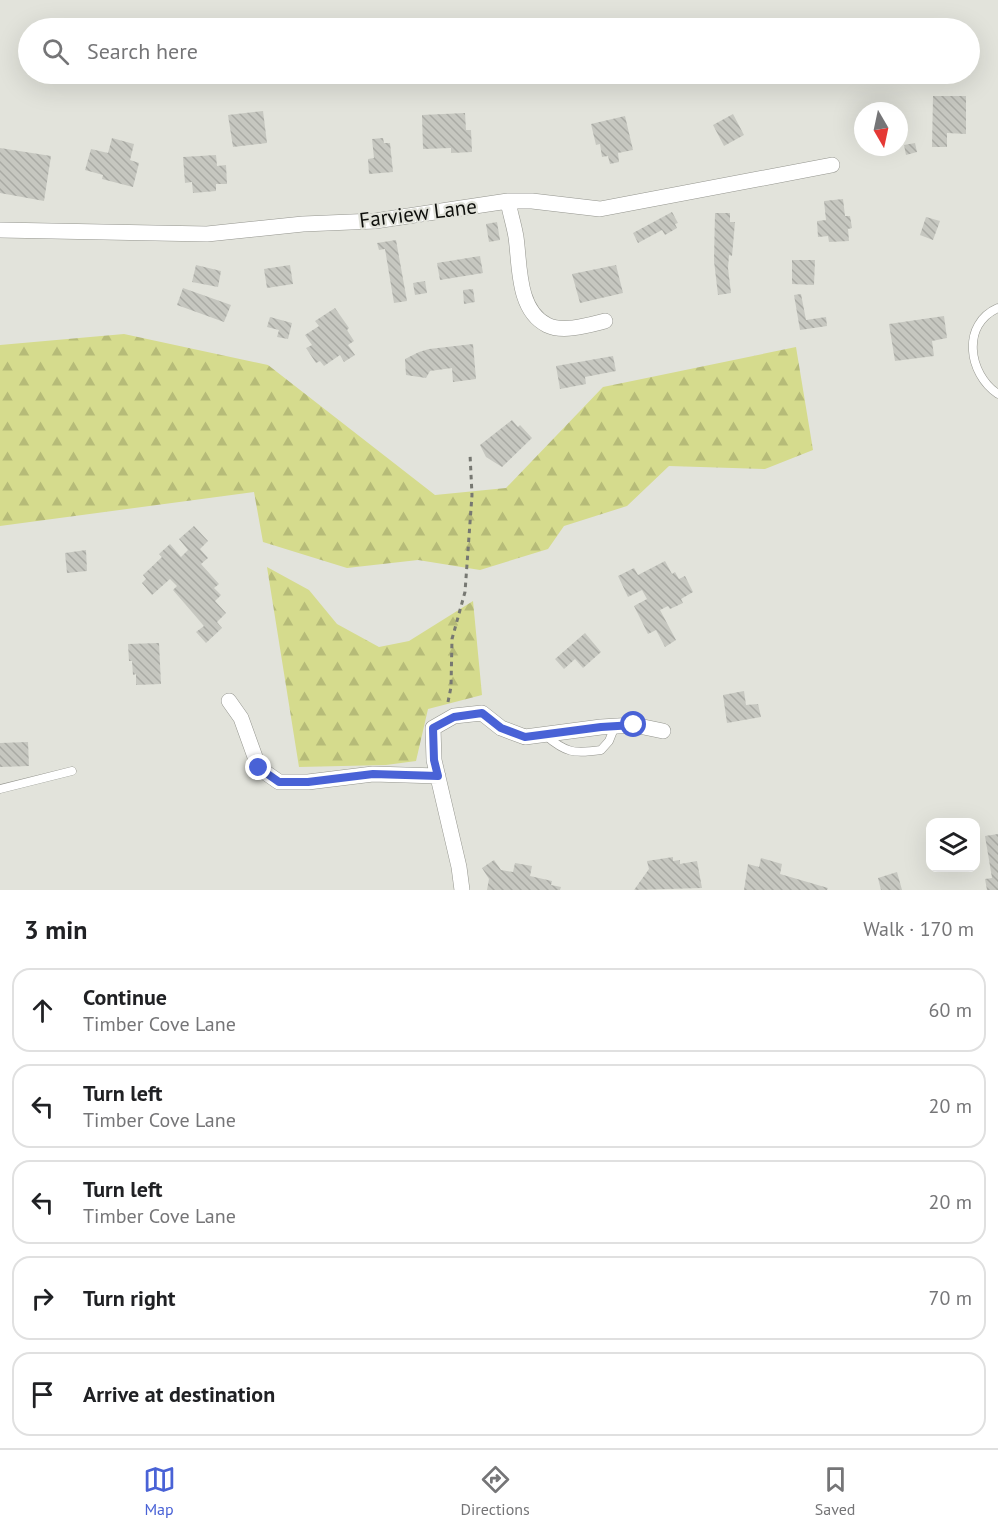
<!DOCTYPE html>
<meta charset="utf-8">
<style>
:root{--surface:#fff;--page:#f2f2f2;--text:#202124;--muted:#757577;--line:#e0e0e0;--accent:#4962d6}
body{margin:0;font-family:"PT Sans",sans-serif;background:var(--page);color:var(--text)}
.controls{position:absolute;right:18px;bottom:18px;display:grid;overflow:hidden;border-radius:12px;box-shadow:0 6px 24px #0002}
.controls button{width:54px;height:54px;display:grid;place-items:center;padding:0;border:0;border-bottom:2px solid var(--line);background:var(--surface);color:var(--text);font:30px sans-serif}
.compass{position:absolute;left:854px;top:102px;width:54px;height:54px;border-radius:50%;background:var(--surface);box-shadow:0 6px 24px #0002;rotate:171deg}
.stop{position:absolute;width:18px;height:18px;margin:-14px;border:4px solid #4962d6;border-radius:50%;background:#fff}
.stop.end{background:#4962d6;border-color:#fff;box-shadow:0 2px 6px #0008}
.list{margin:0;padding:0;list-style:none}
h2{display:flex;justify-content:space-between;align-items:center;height:78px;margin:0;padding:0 24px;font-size:26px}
h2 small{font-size:20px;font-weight:400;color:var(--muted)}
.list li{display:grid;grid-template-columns:39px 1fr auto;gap:18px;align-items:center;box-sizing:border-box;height:84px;margin:0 12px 12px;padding:0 12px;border:2px solid var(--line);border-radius:18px}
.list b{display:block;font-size:22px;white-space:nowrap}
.list p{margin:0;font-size:20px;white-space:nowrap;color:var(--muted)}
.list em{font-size:20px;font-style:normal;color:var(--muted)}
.icon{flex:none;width:33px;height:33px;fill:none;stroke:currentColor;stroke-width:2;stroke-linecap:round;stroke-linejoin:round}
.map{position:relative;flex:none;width:998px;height:890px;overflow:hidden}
.search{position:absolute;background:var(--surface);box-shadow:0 6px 24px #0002;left:18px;right:18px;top:18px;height:66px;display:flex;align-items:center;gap:15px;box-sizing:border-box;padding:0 21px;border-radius:33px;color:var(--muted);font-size:22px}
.sheet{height:558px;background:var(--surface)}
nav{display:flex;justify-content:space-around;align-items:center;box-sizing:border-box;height:84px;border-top:2px solid var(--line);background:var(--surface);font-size:16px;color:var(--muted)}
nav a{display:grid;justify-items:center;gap:3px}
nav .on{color:var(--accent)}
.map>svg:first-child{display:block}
</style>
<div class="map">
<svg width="998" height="890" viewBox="0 0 998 890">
<defs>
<pattern id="forest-firs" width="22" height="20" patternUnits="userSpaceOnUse" patternTransform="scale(1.5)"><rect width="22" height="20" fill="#d5db8d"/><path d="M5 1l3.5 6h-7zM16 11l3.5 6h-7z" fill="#b6bb78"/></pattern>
<pattern id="building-back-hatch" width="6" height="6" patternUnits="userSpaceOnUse" patternTransform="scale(1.5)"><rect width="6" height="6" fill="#c6c7c0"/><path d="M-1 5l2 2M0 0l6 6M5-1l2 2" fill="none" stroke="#a9aaa4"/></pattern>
</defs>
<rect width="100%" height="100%" fill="#e2e3db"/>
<!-- forest -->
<path fill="url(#forest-firs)" d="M124,334L268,365L435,495L506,488L603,387L796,347L813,450L765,469L669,466L627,506L564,526L548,549L480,570L418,560L347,568L263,542L254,492L0,526V345Z
M267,567L309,590L337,624L379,647L409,641L473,601L482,695L428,709L416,761L386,765L299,767Z"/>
<!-- building -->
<path fill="url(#building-back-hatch)" d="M758,74H821L820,78L780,77V84L758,83Z
M933,96H966V134L947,133V147H932Z
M263,111L267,143L233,147L228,115Z
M465,113L466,130H471L472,152L451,153V148L423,149L422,115Z
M733,114L744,135L724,146L713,125Z
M625,116L633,150L618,153L619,162L610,164L608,156L602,157L600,144L596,145L591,124Z
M112,138L134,144L130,160L139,163L133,187L102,179L103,175L85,170L91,149L108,153Z
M383,138L384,143H390L393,172L369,174L368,159L374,158L372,139Z
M915,143L917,152L906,155L904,145Z
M0,148L51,156L44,201L0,193Z
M216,155L217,166L226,165L227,184H216V191L193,193L192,182L185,183L183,157Z
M843,199L845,216H850L852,228L848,229L849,241L829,242L828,236L818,237L817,221L826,220L824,201Z
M672,212L678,223L675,224L677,228L665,235L662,230L638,243L633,233Z
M715,213H730V222H735L732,256L729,255L728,268L731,293L718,295L714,261Z
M926,217L940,221L933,240L920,235Z
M497,222L500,240L489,242L486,224Z
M396,240L407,301L394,303L385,249L379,250L377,243Z
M480,256L483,273L440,280L437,263Z
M792,260H815L814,285L792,284Z
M196,265L221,271L218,287L192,282Z
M290,265L293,284L267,288L264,269Z
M616,265L623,293L580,303L572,274Z
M425,281L427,293L415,295L413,283Z
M183,288L231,305L224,322L177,305Z
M473,289L475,302L464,304L463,290Z
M801,294L806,320L826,317L827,326L800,330L794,295Z
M335,308L349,328L347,330L354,341L348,345L355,355L344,362L340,355L324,366L320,361L316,363L306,348L312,345L305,335L319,326L315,321Z
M944,316L947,338L932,341L934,356L895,361L889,324Z
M270,317L292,323L288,339L277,337L279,330L267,327Z
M473,344L476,379L453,382L452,368L430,371L426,378L406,375L405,359L419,352L429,349Z
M613,356L616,371L585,377L586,384L560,389L556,366Z
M512,420L518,427L520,425L532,438L502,467L486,457L480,445Z
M194,526L208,541L200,549L208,558L201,564L219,584L214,588L221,595L215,601L226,613L217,622L222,628L206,643L196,632L204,626L173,590L177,586L170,579L152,595L142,583L146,579L143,575L162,557L159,554L170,544L181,557L188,550L179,539Z
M86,550L87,571L67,573L65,553Z
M665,561L672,574L675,572L679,579L685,576L693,592L681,599L683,603L670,609L668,606L660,610L676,640L665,647L656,630L648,634L634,606L647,599L642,590L628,597L618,576L634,568L638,575Z
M585,633L601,652L583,668L575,659L564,669L555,659Z
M159,643L161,684L136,685V674L133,675L132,661H129L128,644Z
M744,691L746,705L758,704L761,717L727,723L723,695Z
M28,742L29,766L0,767V743Z
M998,834V890H987L985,879L992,878L985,836Z
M673,857V861L680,860V864L697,861L702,888L634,890L649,869L647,861Z
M761,858L782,864L780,874L828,888L827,890H744L748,864L759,867Z
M494,860L501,870L513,872L515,863L532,866L530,876L552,881L551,885L561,887L560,890H487L489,879L482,868Z
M897,872L902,890H881L878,878Z"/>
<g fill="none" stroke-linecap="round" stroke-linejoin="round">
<!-- service casing -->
<g stroke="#94958e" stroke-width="9">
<path id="service" d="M998,308C961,324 968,374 998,394
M545,735C566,753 574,754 601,750L609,741L615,726
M0,789L72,771"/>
</g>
<!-- minor casing -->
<g stroke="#94958e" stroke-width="16">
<path id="minor" d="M508,201C510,213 514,225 516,237C520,265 517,310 547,325C563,333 589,325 605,321
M0,230L207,234L303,224L375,221L508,201H532L600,209L832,165
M229,701L241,718L259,768L279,782H308L373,774L438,776
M462,890L459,867L434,760L433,728L454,716L482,713L501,728L525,737L601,727L634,725L663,731"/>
</g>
<!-- path -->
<path stroke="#777872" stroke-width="3" stroke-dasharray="4.5 4.5" stroke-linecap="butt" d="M448,702L451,687L452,639L465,592L472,495L470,454"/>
<!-- service -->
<use href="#service" stroke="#fff" stroke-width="8"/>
<!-- minor -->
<use href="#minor" stroke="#fff" stroke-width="15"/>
</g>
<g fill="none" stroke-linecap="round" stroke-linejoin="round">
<!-- route -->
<path stroke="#4962d6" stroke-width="8" d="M259,768L279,782H308L373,774L438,776L434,760L433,728L454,717L482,713L501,728L525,737L601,727L634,725"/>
</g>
<g text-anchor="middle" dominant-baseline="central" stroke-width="4.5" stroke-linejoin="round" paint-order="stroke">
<!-- street labels -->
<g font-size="21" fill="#0e0f0c" stroke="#e2e3db">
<text transform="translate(418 213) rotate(-7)">Farview Lane</text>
</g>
</g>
</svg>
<div class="controls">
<button><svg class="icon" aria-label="layers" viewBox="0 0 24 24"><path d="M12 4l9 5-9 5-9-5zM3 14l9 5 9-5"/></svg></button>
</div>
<svg class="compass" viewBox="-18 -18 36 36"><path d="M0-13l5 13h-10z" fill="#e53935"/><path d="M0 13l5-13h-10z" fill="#757577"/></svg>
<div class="stop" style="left:634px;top:725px"></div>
<div class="stop end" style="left:259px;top:768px"></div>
<div class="search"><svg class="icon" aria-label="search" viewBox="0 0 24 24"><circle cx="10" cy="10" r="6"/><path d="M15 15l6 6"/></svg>Search here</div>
</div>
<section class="sheet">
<h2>3 min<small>Walk · 170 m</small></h2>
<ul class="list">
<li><svg class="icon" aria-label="ahead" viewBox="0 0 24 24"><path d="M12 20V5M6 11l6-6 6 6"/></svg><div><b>Continue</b><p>Timber Cove Lane</p></div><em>60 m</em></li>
<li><svg class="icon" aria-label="left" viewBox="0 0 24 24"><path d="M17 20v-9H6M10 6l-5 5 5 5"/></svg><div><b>Turn left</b><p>Timber Cove Lane</p></div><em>20 m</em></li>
<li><svg class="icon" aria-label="left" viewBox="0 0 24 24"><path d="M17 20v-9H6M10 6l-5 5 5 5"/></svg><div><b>Turn left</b><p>Timber Cove Lane</p></div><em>20 m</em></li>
<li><svg class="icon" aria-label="right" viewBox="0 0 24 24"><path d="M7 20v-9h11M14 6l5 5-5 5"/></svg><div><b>Turn right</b></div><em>70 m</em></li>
<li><svg class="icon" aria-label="arrive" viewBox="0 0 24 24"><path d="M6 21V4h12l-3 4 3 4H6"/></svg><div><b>Arrive at destination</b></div></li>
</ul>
</section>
<nav>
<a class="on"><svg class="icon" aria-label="map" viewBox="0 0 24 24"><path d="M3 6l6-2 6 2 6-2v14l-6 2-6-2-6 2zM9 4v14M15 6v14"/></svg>Map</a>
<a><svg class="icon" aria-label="directions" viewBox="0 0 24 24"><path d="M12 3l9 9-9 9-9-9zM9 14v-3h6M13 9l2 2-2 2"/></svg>Directions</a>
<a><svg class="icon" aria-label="saved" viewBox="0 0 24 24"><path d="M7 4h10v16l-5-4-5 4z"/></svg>Saved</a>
</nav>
